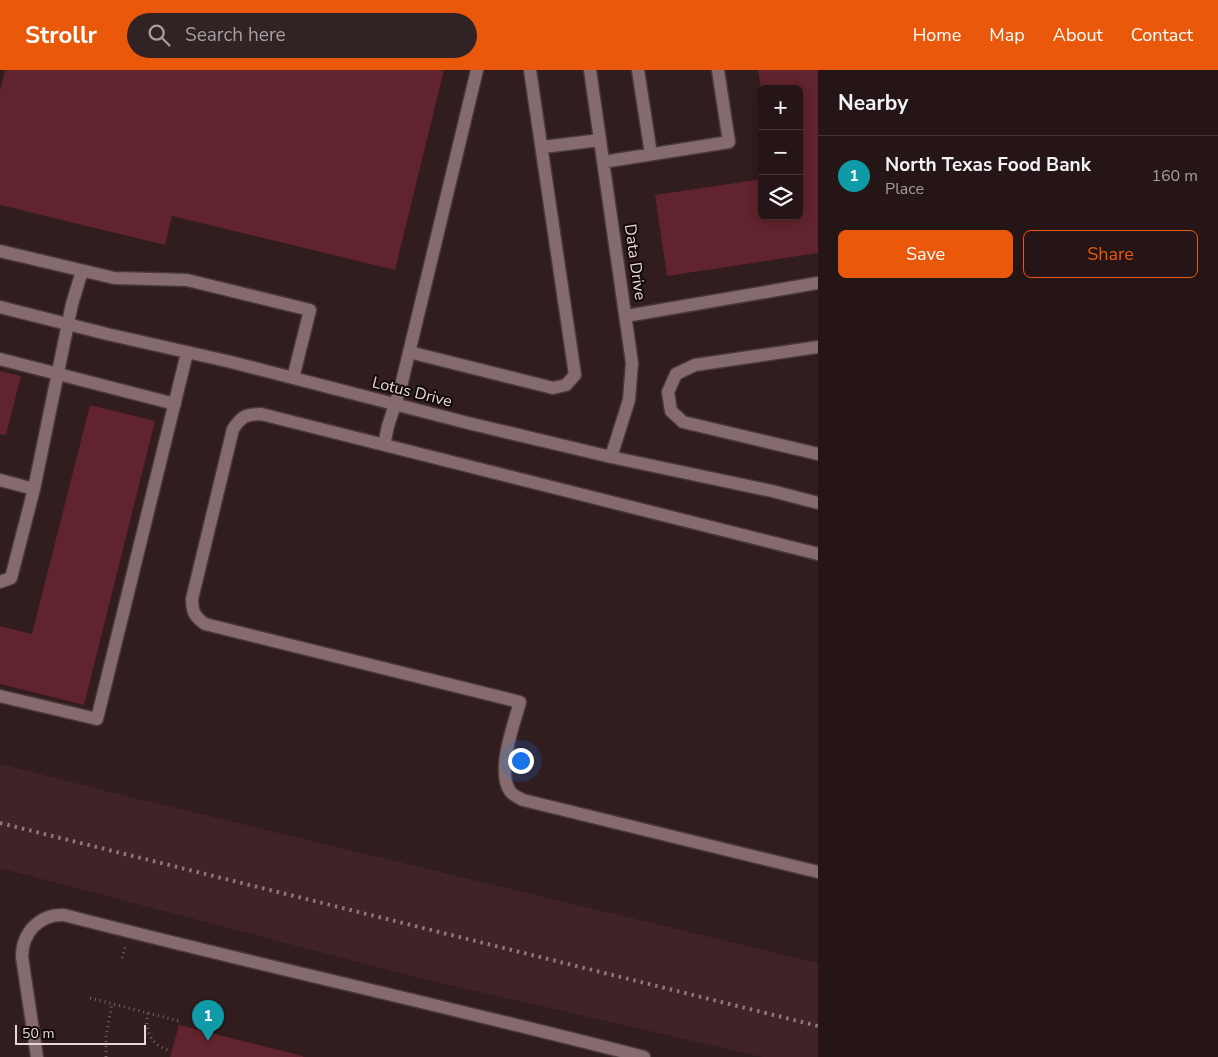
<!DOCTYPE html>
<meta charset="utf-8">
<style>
:root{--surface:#251516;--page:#312223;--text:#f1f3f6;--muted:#a39fa1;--line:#423435;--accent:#ea580c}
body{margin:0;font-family:"Nunito Sans",sans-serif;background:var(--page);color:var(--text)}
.controls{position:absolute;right:15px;top:15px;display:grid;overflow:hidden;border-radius:8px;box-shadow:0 2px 12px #0003}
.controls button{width:45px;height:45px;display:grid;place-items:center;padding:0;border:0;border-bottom:1px solid var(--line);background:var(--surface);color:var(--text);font:25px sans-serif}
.scale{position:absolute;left:15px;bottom:12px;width:131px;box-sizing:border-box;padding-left:5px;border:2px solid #e7d8d9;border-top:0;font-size:14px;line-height:18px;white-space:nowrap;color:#e7d8d9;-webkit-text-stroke:4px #13090a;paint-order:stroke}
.you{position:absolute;left:520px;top:690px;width:18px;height:18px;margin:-12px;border:4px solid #fff;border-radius:50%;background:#1a73e8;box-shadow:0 0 0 8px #1a73e833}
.badge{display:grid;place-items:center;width:32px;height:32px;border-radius:50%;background:var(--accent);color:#fff;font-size:16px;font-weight:700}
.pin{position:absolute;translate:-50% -41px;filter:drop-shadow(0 1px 2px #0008)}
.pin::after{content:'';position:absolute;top:26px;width:18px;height:15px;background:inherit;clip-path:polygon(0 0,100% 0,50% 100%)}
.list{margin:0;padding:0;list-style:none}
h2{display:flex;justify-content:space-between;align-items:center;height:65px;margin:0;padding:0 20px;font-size:21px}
h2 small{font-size:16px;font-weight:400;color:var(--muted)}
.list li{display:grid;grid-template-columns:32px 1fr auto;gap:15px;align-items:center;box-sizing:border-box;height:80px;padding:0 20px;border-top:1px solid var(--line)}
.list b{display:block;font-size:19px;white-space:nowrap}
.list p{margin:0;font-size:16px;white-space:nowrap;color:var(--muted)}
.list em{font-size:16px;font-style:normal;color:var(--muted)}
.actions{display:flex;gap:10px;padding:15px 20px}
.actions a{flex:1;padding:11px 0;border:1px solid var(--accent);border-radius:8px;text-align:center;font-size:18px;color:var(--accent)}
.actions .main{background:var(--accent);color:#fff}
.icon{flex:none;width:28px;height:28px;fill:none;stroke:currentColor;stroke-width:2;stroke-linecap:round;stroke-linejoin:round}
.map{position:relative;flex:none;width:818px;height:987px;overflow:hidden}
header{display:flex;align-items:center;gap:30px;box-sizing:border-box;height:70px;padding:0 25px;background:var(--accent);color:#fff}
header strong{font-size:24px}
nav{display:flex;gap:28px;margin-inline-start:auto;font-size:18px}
.search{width:350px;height:45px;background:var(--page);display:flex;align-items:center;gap:12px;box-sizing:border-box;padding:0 18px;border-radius:28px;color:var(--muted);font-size:19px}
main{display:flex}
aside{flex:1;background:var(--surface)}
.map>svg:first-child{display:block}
</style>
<header>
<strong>Strollr</strong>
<div class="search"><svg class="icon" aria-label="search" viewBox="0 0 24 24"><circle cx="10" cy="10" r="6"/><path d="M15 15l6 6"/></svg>Search here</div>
<nav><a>Home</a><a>Map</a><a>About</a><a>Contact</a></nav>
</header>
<main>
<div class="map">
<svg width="818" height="987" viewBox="0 0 818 987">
<rect width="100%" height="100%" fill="#311c1e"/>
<!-- built -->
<path fill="#3f2326" d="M0,694L126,726L818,893V987H762L419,908L0,798Z"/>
<!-- building -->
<path fill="#61232d" d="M5,0H444L395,200L172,146L165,175L0,135V21Z
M758,0H818V183L667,206L655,125L762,109V146H799V19H761Z
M0,301L21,306L6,365L0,364Z
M90,335L155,351L84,635L0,614V556L32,564Z
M179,955L303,986V987H170Z"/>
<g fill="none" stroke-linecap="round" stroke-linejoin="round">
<!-- minor casing -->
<g stroke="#4a383a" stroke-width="15">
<path id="minor" d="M590,0L632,293L629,330L611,387
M638,0L651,84
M543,77L600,70
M603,92L729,72L718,0
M0,181L114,208L187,210L310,240L293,308
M0,237L107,264L231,292L468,353L611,387L772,421L818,433
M626,246L818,213
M818,277L695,295L676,304L668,322L671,341L683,352L818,384
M409,282L553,318L566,315L575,305L530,0
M0,289L175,334
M384,375L388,356L401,316L477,0
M0,410L34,419
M818,484L261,344C246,344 242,346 233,359L192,529C192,542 195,547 205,554L520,632C514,654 496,701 510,721C512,725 519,728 523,730L818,802
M0,512L11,508L34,419L72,234L82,201
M0,626L97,649L187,283
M37,987L22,887C22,862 40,844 64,845C257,895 451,937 644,987"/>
</g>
<!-- path -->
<path stroke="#796668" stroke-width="3" stroke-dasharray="1 4" stroke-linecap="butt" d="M122,888L126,874
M90,928L179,951
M148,943C144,959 151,975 168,980
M106,987V967L112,933"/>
<!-- minor -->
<use href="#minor" stroke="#856b6d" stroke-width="12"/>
<!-- rail -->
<path stroke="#8b797b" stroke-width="4" stroke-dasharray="2.5 5" stroke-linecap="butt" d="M0,753L818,956"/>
</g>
<g text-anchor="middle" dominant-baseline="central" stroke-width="4" stroke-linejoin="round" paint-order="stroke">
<!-- street labels -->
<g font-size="16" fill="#e7d8d9" stroke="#13090a">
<text transform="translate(635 192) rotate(82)">Data Drive</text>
<text transform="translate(412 322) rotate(14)">Lotus Drive</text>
</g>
</g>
</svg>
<div class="controls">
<button>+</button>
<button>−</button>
<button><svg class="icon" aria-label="layers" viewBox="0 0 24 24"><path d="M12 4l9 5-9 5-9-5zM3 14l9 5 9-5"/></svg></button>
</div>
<div class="scale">50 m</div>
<div class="you"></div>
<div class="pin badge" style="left:208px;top:971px;background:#0f9aa8">1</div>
</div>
<aside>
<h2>Nearby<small></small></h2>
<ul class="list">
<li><span class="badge" style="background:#0f9aa8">1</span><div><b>North Texas Food Bank</b><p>Place</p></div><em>160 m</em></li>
</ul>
<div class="actions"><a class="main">Save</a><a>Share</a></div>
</aside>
</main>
